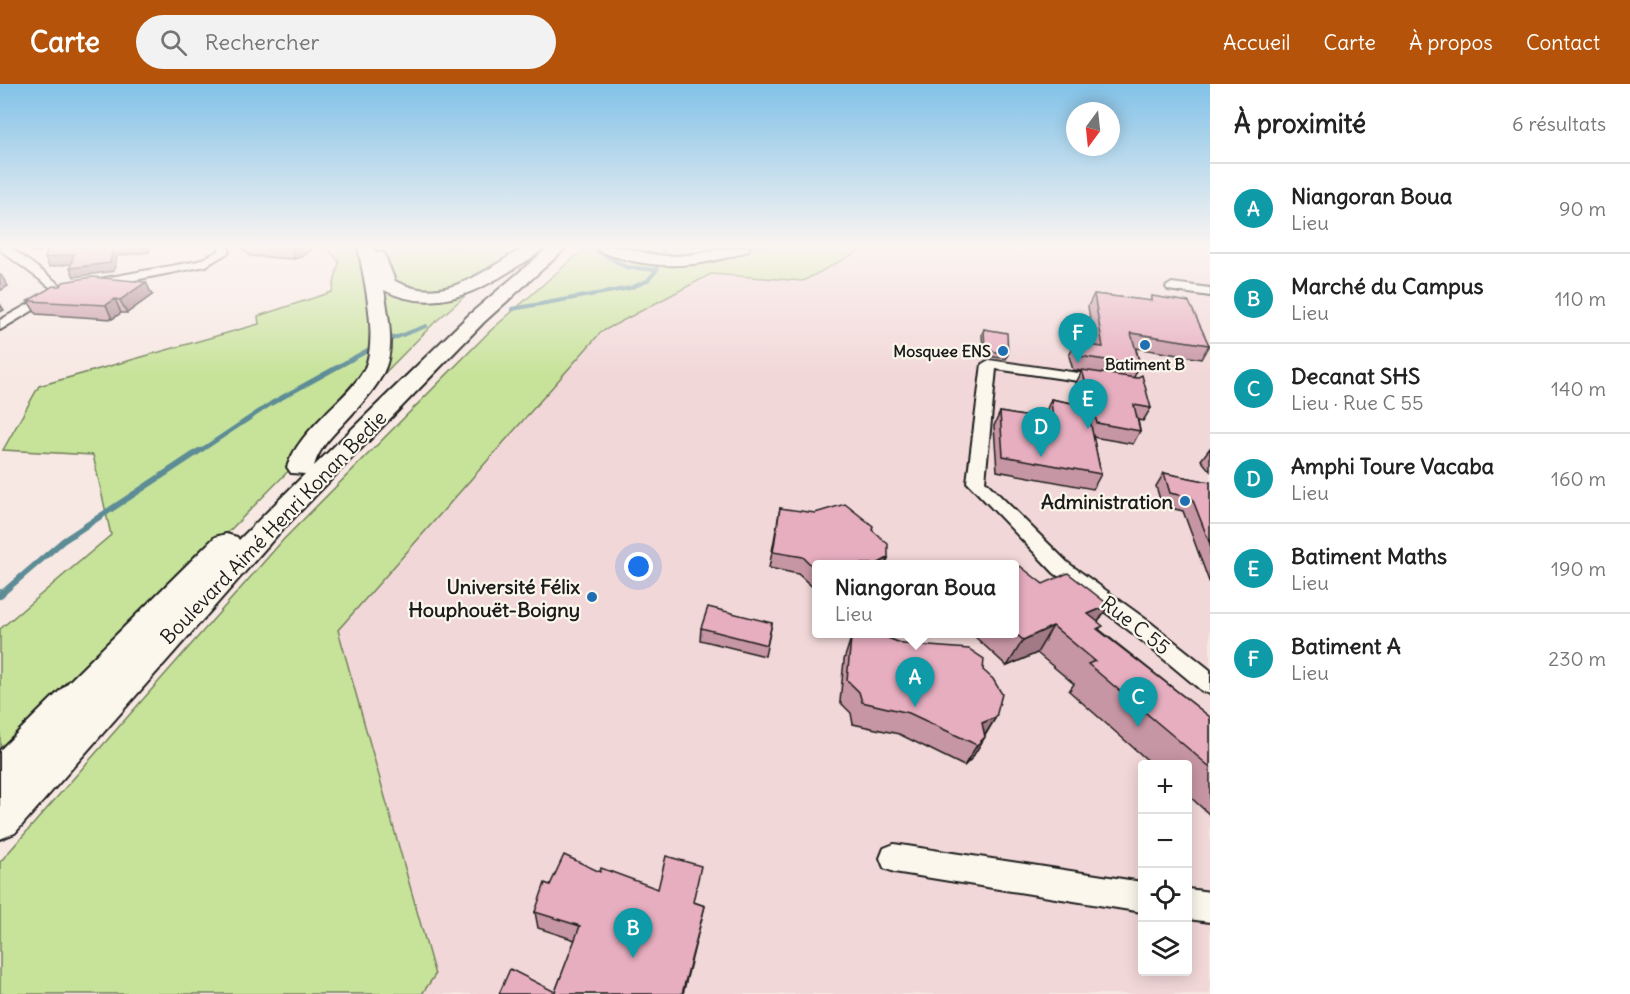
<!DOCTYPE html>
<html lang="fr">
<meta charset="utf-8">
<style>
:root{--surface:#fff;--page:#f2f2f2;--text:#222;--muted:#767676;--line:#e0e0e0;--accent:#b45309}
body{margin:0;font-family:Delius,sans-serif;background:var(--page);color:var(--text)}
.controls{position:absolute;right:18px;bottom:18px;display:grid;overflow:hidden;border-radius:6px;box-shadow:0 3px 15px #0003}
.controls button{width:54px;height:54px;display:grid;place-items:center;padding:0;border:0;border-bottom:2px solid var(--line);background:var(--surface);color:var(--text);font:30px sans-serif}
.compass{position:absolute;left:1066px;top:18px;width:54px;height:54px;border-radius:50%;background:var(--surface);box-shadow:0 3px 15px #0003;rotate:195deg}
.you{position:absolute;left:639px;top:483px;width:21px;height:21px;margin:-15px;border:4px solid #fff;border-radius:50%;background:#1a73e8;box-shadow:0 0 0 9px #1a73e833}
.badge{display:grid;place-items:center;width:39px;height:39px;border-radius:50%;background:var(--accent);color:#fff;font-size:20px;font-weight:700}
.pin{position:absolute;translate:-50% -50px;filter:drop-shadow(0 2px 3px #0008)}
.pin::after{content:'';position:absolute;top:32px;width:21px;height:18px;background:inherit;clip-path:polygon(0 0,100% 0,50% 100%)}
.popup{position:absolute;left:812px;top:476px;width:207px;height:78px;box-sizing:border-box;display:grid;place-content:center;border-radius:6px;background:var(--surface);filter:drop-shadow(0 2px 4px #0005);font-size:20px;white-space:nowrap;color:var(--muted)}
.popup b{font-size:22px;color:var(--text)}
.popup::after{content:'';position:absolute;left:50%;top:100%;margin-left:-12px;border:12px solid transparent;border-top-color:var(--surface)}
.list{margin:0;padding:0;list-style:none}
h2{display:flex;justify-content:space-between;align-items:center;height:78px;margin:0;padding:0 24px;font-size:26px}
h2 small{font-size:20px;font-weight:400;color:var(--muted)}
.list li{display:grid;grid-template-columns:39px 1fr auto;gap:18px;align-items:center;box-sizing:border-box;height:90px;padding:0 24px;border-top:2px solid var(--line)}
.list b{display:block;font-size:22px;white-space:nowrap}
.list p{margin:0;font-size:20px;white-space:nowrap;color:var(--muted)}
.list em{font-size:20px;font-style:normal;color:var(--muted)}
.icon{flex:none;width:33px;height:33px;fill:none;stroke:currentColor;stroke-width:2;stroke-linecap:round;stroke-linejoin:round}
.map{position:relative;flex:none;width:1210px;height:910px;overflow:hidden}
header{display:flex;align-items:center;gap:36px;box-sizing:border-box;height:84px;padding:0 30px;background:var(--accent);color:#fff}
header strong{font-size:28px}
nav{display:flex;gap:33px;margin-inline-start:auto;font-size:21px}
.search{width:420px;height:54px;background:var(--page);display:flex;align-items:center;gap:15px;box-sizing:border-box;padding:0 21px;border-radius:33px;color:var(--muted);font-size:22px}
main{display:flex}
aside{flex:1;background:var(--surface)}
.map>svg:first-child{display:block}
</style>
<header>
<strong>Carte</strong>
<div class="search"><svg class="icon" aria-label="search" viewBox="0 0 24 24"><circle cx="10" cy="10" r="6"/><path d="M15 15l6 6"/></svg>Rechercher</div>
<nav><a>Accueil</a><a>Carte</a><a>À propos</a><a>Contact</a></nav>
</header>
<main>
<div class="map">
<svg width="1210" height="910" viewBox="0 0 1210 910">
<rect width="100%" height="100%" fill="#f7e8e3"/>
<filter id="ink" filterUnits="userSpaceOnUse"><feTurbulence type="fractalNoise" baseFrequency=".0167" numOctaves="2"/><feDisplacementMap in="SourceGraphic" scale="12" xChannelSelector="R" yChannelSelector="G"/><feConvolveMatrix kernelMatrix="1 2 1 2 8 2 1 2 1" color-interpolation-filters="sRGB"/></filter>
<g filter="url(#ink)">
<!-- built -->
<path fill="#f2d7d8" fill-rule="evenodd" d="M867,163H1210V910H422L435,891L338,546L601,248L711,190L803,197ZM816,480H1014V550H816ZM1142,680H1188V888H1142Z"/>
<!-- green -->
<path fill="#c7e39a" stroke="#72805b" stroke-width="1.5" d="M327,163H527L484,195L433,240L0,680V545L111,451L93,371L3,366L39,302L259,240L258,232L332,208L339,178Z
M586,163H867L803,197L711,190L601,248L338,546L435,891L422,910H0V778L284,455L490,247Z"/>
<g fill="none" stroke-linecap="round" stroke-linejoin="round">
<!-- stream-far3 -->
<path stroke="#5d8c96" stroke-width="4" d="M590,163L626,183L657,186
M658,173L666,163
M512,225L630,204L647,197L657,186L656,178
M392,255L426,242"/>
<!-- stream-far2 -->
<path stroke="#5d8c96" stroke-width="4.5" d="M197,369L272,319L381,259L396,253"/>
<!-- stream-far1 -->
<path stroke="#5d8c96" stroke-width="6" d="M0,511L63,457L199,367"/>
<!-- stream -->
<path stroke="#5d8c96" stroke-width="8" d="M0,511L2,509"/>
<!-- minor casing -->
<g stroke="#1c1c1c" stroke-width="4">
<path id="minor" d="M0,163H10L67,206L0,246V236L54,206L0,166Z
M219,163H229V168L206,182L94,204L88,200L94,196L198,177L219,167Z
M1172,199L1210,204V212L1168,206L1166,203Z
M989,276L1106,293L1113,297L1106,301L996,285L985,397L1068,479L1151,539L1210,586V610L1202,607L1135,551L1054,489L967,398L982,280Z
M894,760L1142,798V828L894,788L884,784L880,774L884,764Z
M1188,805L1210,808V838L1188,835Z"/>
</g>
<!-- highway casing -->
<g stroke="#1c1c1c" stroke-width="4">
<path id="highway" d="M358,163H374L376,168L384,169L395,197C433,216 463,201 497,180C513,170 521,163 540,163L541,165C535,173 524,178 515,184C474,210 432,230 384,206C397,277 392,288 343,340C331,353 319,364 314,382L470,230L549,163H567L484,238L279,449L15,749L0,755V666L215,453L226,450L237,453L239,456L305,390L291,389L287,383C295,360 311,345 327,328C340,315 355,302 364,286C379,255 364,196 358,163Z
M597,163C604,163 613,162 620,163C638,167 653,172 671,172C698,172 723,162 750,163L748,167C697,185 650,187 599,167Z"/>
</g>
<!-- minor -->
<use href="#minor" fill="#fbf7ec" fill-rule="evenodd"/>
<!-- highway -->
<use href="#highway" fill="#fbf7ec" fill-rule="evenodd"/>
</g>
<!-- wall -->
<path fill="#c796a5" stroke="#1c1c1c" stroke-width="1.5" d="M241,163H314L303,172L294,175L250,172Z
M1094,210L1150,217L1152,212L1209,261L1201,275L1136,264L1140,281L1134,293L1151,324L1143,337L1138,336L1140,347L1133,360L1093,353L1101,390L1093,405L997,387L994,342L1000,328L1045,336V330L1051,315L1082,321L1076,299L1082,287L1073,286L1069,272L1075,259L1094,262L1088,222Z
M152,211L127,229H121L112,235L36,230L28,217Z
M984,245L1008,270L1006,275L983,271L982,250Z
M1210,364V387L1201,376Z
M1164,389L1210,398V500L1183,427L1162,422L1156,402Z
M780,424L872,446L888,474L886,480H816V506L798,490L769,484Z
M1014,484L1043,500L1098,538L1100,546L1210,633V731L1188,711V681H1153L1069,607L1074,600L1037,569L1007,582L974,552L976,549H1014Z
M772,539L765,572L700,556L701,544Z
M860,549H875L903,560L983,586L996,633L972,674L964,682L899,650L853,640L851,629L840,618L844,576L851,554H859Z
M550,801L694,818L705,822L683,910H499L555,908L575,856L538,844L535,828Z"/>
<!-- shaded-wall -->
<path fill="#a27a86" stroke="#1c1c1c" stroke-width="1.5" d="M30,163H54L55,165L33,168Z
M119,163H150L149,168L117,172L114,187L74,193L70,184L113,164Z
M291,163H314L303,172L294,175Z
M74,170L78,179L49,183L45,174Z
M0,191H1L8,202L0,207Z
M146,198L152,211L127,229L120,216Z
M115,215L121,229L112,235L106,221Z
M0,220L4,226L0,228Z
M888,474L886,480H877Z
M1109,521L1092,547L1088,530Z
M1053,542L1037,569L1007,582L1023,556Z
M996,633L983,654L982,639Z
M985,653L972,674L964,682L977,661Z"/>
<!-- building -->
<path fill="#e7aec0" stroke="#1c1c1c" stroke-width="1.5" d="M49,163H119L113,164L110,179L70,184L74,170L45,174Z
M92,193L146,198L120,216L115,215L106,221L28,217L53,202H61L63,198Z
M1094,210L1152,217V212L1189,218L1209,261L1131,249L1140,281L1079,272L1075,259L1103,263Z
M984,245L1007,249L1008,270L985,266Z
M1082,286L1136,294L1142,291L1151,324L1134,321L1140,347L1097,339Z
M1051,315L1087,322L1101,390L1003,372L1000,328L1053,337Z
M1164,389L1210,398V460L1192,414L1170,409Z
M845,420L873,442L872,446L888,460V474L877,480H816V486L803,473L773,468L780,424L815,429Z
M1020,482L1043,500L1068,489L1109,521L1088,530L1103,542L1097,545L1210,633V683L1088,580L1095,577L1053,542L1023,556L1014,548V484Z
M708,523L772,539L767,561L701,544Z
M861,549H875L903,560L969,565L984,575L983,586L993,595L1002,610L996,633L982,639L985,653L977,661L909,629L862,618L859,608L847,596L851,554L860,553Z
M564,771L600,788L601,784L658,805L666,772L701,782L693,818L705,822L682,910H499L510,885L555,908L580,842L535,828L545,799L550,801Z"/>
</g>
<!-- sky -->
<linearGradient id="sky" x2="0" y2="1"><stop stop-color="#82c2e8"/><stop offset="0.56" stop-color="#fbf5f2"/><stop offset="1" stop-color="#fbf5f2" stop-opacity="0"/></linearGradient>
<rect width="1210" height="290" fill="url(#sky)"/>
<!-- markers -->
<g fill="#1f6fb2" stroke="#fbf7ec" stroke-width="2">
<circle cx="1145" cy="261" r="6"/>
<circle cx="1003" cy="267" r="6"/>
<circle cx="1185" cy="417" r="6"/>
<circle cx="592" cy="513" r="6"/>
</g>
<g text-anchor="middle" dominant-baseline="central" stroke-width="4.5" stroke-linejoin="round" paint-order="stroke">
<!-- far-poi labels -->
<g font-size="16" font-weight="bold" fill="#1c1c1c" stroke="#fbf7ec" text-anchor="end">
<text x="991" y="267">Mosquee ENS</text>
<text x="1145" y="280" text-anchor="middle">Batiment B</text>
</g>
<!-- poi labels -->
<g font-size="20" font-weight="bold" fill="#1c1c1c" stroke="#fbf7ec" text-anchor="end">
<text x="1173" y="417">Administration</text>
<text x="580" y="502">Université Félix<tspan x="580" dy="23">Houphouët-Boigny</tspan></text>
</g>
<!-- street labels -->
<g font-size="20" fill="#1c1c1c" stroke="#fbf7ec">
<text transform="translate(273 443) rotate(-46)">Boulevard Aimé Henri Konan Bedie</text>
<text transform="translate(1136 541) rotate(38)">Rue C 55</text>
</g>
</g>
</svg>
<div class="controls">
<button>+</button>
<button>−</button>
<button><svg class="icon" aria-label="locate" viewBox="0 0 24 24"><circle cx="12" cy="12" r="6"/><path d="M12 2v4M12 18v4M2 12h4M18 12h4"/></svg></button>
<button><svg class="icon" aria-label="layers" viewBox="0 0 24 24"><path d="M12 4l9 5-9 5-9-5zM3 14l9 5 9-5"/></svg></button>
</div>
<svg class="compass" viewBox="-18 -18 36 36"><path d="M0-13l5 13h-10z" fill="#e53935"/><path d="M0 13l5-13h-10z" fill="#767676"/></svg>
<div class="you"></div>
<div class="pin badge" style="left:915px;top:623px;background:#0f9aa8">A</div>
<div class="popup"><b>Niangoran Boua</b>Lieu</div>
<div class="pin badge" style="left:633px;top:874px;background:#0f9aa8">B</div>
<div class="pin badge" style="left:1138px;top:643px;background:#0f9aa8">C</div>
<div class="pin badge" style="left:1041px;top:373px;background:#0f9aa8">D</div>
<div class="pin badge" style="left:1088px;top:345px;background:#0f9aa8">E</div>
<div class="pin badge" style="left:1078px;top:279px;background:#0f9aa8">F</div>
</div>
<aside>
<h2>À proximité<small>6 résultats</small></h2>
<ul class="list">
<li><span class="badge" style="background:#0f9aa8">A</span><div><b>Niangoran Boua</b><p>Lieu</p></div><em>90 m</em></li>
<li><span class="badge" style="background:#0f9aa8">B</span><div><b>Marché du Campus</b><p>Lieu</p></div><em>110 m</em></li>
<li><span class="badge" style="background:#0f9aa8">C</span><div><b>Decanat SHS</b><p>Lieu · Rue C 55</p></div><em>140 m</em></li>
<li><span class="badge" style="background:#0f9aa8">D</span><div><b>Amphi Toure Vacaba</b><p>Lieu</p></div><em>160 m</em></li>
<li><span class="badge" style="background:#0f9aa8">E</span><div><b>Batiment Maths</b><p>Lieu</p></div><em>190 m</em></li>
<li><span class="badge" style="background:#0f9aa8">F</span><div><b>Batiment A</b><p>Lieu</p></div><em>230 m</em></li>
</ul>
</aside>
</main>
